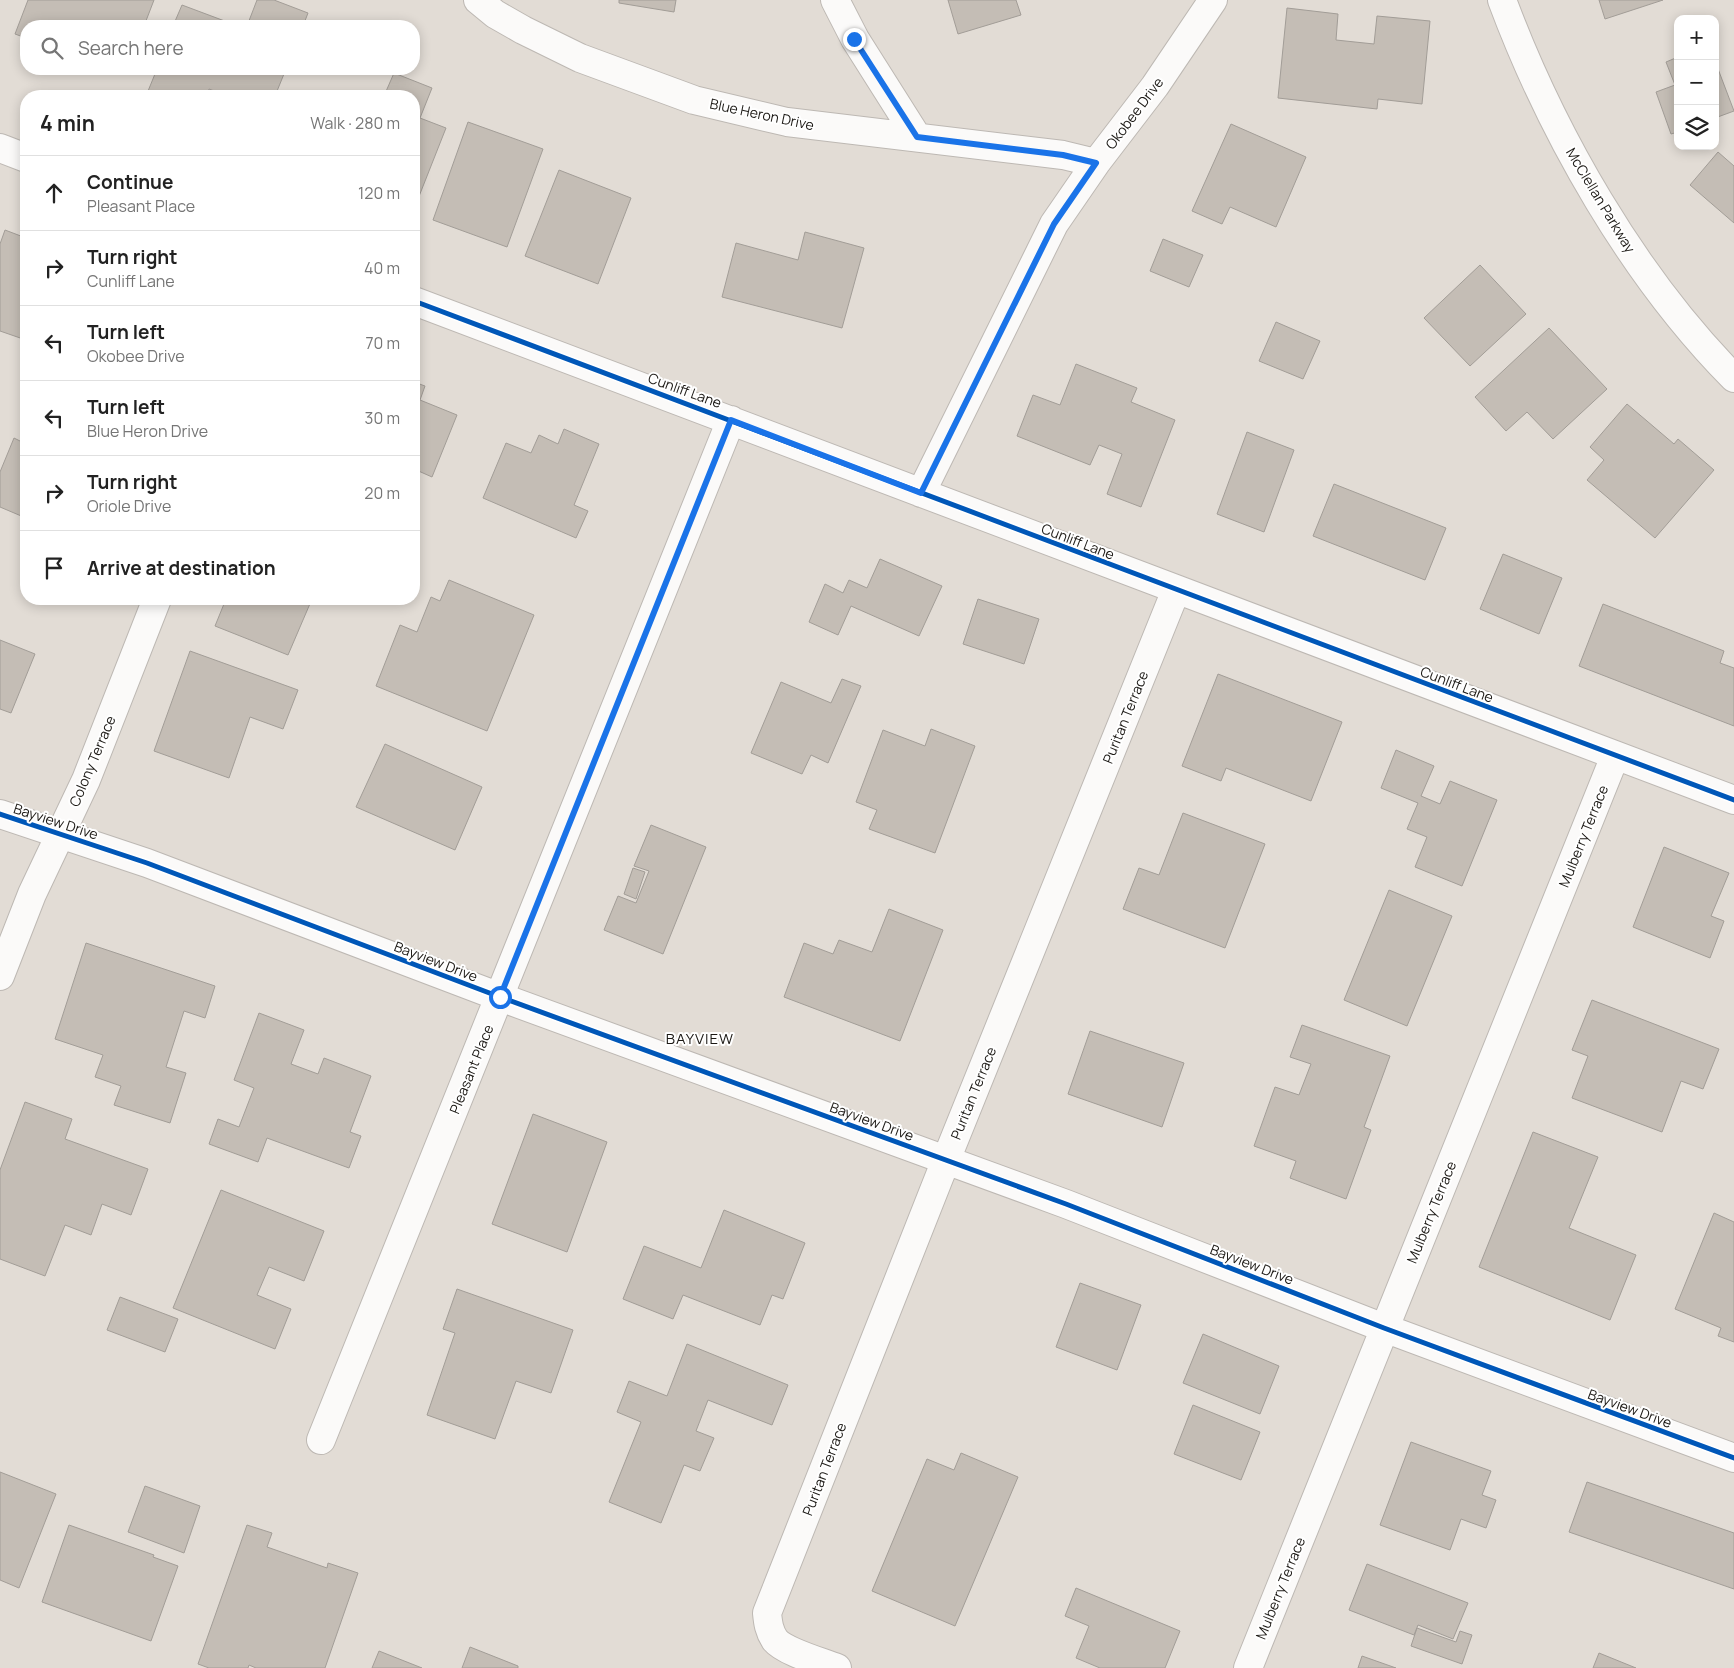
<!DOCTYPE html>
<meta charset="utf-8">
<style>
:root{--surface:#fff;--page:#f2f2f2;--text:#222;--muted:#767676;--line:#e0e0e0}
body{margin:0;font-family:Manrope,sans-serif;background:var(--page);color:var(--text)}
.controls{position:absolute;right:15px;top:15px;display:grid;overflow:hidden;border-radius:10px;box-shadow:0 2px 12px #0003}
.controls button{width:45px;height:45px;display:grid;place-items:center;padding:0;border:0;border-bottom:1px solid var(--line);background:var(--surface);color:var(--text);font:25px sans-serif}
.stop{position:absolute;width:15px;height:15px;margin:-11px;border:4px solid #1a73e8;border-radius:50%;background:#fff}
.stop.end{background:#1a73e8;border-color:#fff;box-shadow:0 1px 5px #0008}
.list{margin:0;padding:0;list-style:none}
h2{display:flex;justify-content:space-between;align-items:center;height:65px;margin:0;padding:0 20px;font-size:21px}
h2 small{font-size:16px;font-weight:400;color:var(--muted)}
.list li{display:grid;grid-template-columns:32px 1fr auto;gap:15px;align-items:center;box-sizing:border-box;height:75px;padding:0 20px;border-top:1px solid var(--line)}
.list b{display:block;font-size:19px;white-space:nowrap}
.list p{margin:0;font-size:16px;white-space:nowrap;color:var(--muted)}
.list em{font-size:16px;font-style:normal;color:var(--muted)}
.icon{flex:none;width:28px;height:28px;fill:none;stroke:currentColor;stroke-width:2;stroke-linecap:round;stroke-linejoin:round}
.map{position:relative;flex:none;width:1734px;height:1668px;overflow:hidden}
.search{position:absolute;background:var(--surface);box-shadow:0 2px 12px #0003;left:20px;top:20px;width:400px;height:55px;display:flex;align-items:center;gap:12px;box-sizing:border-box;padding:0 18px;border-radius:20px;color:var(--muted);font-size:19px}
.panel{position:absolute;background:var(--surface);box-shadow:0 2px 12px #0003;left:20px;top:90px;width:400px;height:515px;border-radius:20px}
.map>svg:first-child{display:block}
</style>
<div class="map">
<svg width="1734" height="1668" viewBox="0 0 1734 1668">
<rect width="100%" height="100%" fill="#e2dcd5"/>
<!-- building -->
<path fill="#c4bdb5" stroke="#a29d97" d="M28,0H154L144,26H106L94,22L92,26H26V38L15,34Z
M257,0H274L308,13L303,26H247Z
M619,0H676L674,12L619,3Z
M948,0H1016L1021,15L958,34Z
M1599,0H1663L1605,19Z
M182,5L238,26H173Z
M1287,8L1338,14L1336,40L1374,44L1377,16L1430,21L1422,104L1378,99L1377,109L1278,98Z
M1678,57V132L1671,134L1656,92L1675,85L1666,62Z
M1715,61L1734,111L1715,118Z
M157,69H286L275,96H227L209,89L207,96H146Z
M394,73L432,88L420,118L446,128L414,209V96H384Z
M468,122L543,149L507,247L433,220Z
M1231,124L1306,157L1276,227L1230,207L1222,224L1192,211Z
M1718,152L1734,166V223L1690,185Z
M559,170L631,198L598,284L525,256Z
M5,230L26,238V340L0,331V244Z
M805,232L864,248L842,328L722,297L736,243L798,260Z
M1163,239L1203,255L1189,287L1150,271Z
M1480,265L1526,314L1470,366L1424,318Z
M1276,322L1320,341L1303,379L1259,361Z
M1549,328L1607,389L1553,439L1527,412L1506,431L1475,397Z
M1076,364L1137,388L1131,402L1175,420L1141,507L1107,494L1122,454L1099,445L1090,465L1017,436L1033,395L1060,405Z
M414,382L425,386L420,400L457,415L432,477L414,469Z
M1627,404L1674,444L1678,439L1714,470L1655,538L1587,480L1604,460L1590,447Z
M564,429L599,444L574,505L588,511L576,538L483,498L506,443L531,453L539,435L558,444Z
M1247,432L1294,450L1264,532L1217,514Z
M14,438L26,444V518L0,507V472Z
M1334,484L1446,528L1425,580L1313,536Z
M1503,554L1562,578L1539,634L1480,609Z
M880,559L942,586L919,636L851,606L838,635L809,622L825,584L843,593L849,580L867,588Z
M449,580L534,615L487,731L376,686L400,625L417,632L431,597L440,601Z
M226,599H312L288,655L215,626Z
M978,599L1039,619L1024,664L963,644Z
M1603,604L1724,651L1720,663L1734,668V726L1579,666Z
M0,640L35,654L11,713L0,709Z
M190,651L298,690L283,729L250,717L229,778L154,751Z
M1218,674L1342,722L1311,801L1226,768L1221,781L1182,766Z
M842,679L861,686L828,763L811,755L802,774L751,753L781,682L831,703Z
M931,729L975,746L935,853L869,829L877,810L856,802L883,730L925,746Z
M385,744L482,787L455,850L356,807Z
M1396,750L1434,766L1421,796L1440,804L1450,781L1497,800L1462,886L1415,867L1427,837L1407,829L1418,803L1381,788Z
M1183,813L1265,844L1225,948L1123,909L1139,868L1159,875Z
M651,825L706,847L663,954L604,930L618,896L636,903L649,871L634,866Z
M1664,847L1729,873L1711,916L1724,921L1710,958L1633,927Z
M633,868L645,872L636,899L624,894Z
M1389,890L1452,916L1407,1026L1344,1000Z
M889,909L943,930L900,1041L784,997L804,943L833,954L839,940L872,952Z
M86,943L215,986L205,1018L184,1011L166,1067L186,1073L170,1123L114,1105L121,1086L95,1077L103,1055L55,1039Z
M1592,1000L1719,1049L1703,1089L1681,1081L1662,1132L1572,1098L1588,1056L1572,1050Z
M259,1013L304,1030L291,1064L318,1074L324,1058L371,1076L350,1132L361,1136L349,1168L267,1138L258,1162L209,1144L218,1119L239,1127L254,1088L234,1080Z
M1302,1025L1390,1056L1364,1127L1371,1130L1346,1199L1290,1178L1296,1161L1254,1146L1275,1087L1299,1095L1311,1064L1290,1057Z
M1090,1031L1184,1063L1162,1127L1068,1094Z
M25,1102L72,1119L65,1139L148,1169L131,1215L102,1204L91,1235L65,1225L45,1276L0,1259V1170Z
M533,1114L607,1142L567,1252L492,1224Z
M1533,1132L1598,1157L1569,1228L1636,1255L1610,1320L1479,1267Z
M221,1190L324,1231L304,1281L269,1267L257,1295L291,1309L275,1349L173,1308Z
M724,1210L805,1243L783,1299L772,1295L760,1325L683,1295L673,1319L623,1299L644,1246L701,1268Z
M1714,1213L1734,1222V1342L1718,1336L1721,1328L1675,1309Z
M1080,1283L1141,1305L1117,1370L1056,1347Z
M457,1289L573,1330L551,1393L516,1381L495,1439L427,1415L455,1333L443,1329Z
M120,1297L178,1319L165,1352L107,1330Z
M1203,1334L1279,1366L1260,1414L1183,1383Z
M687,1344L788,1385L772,1425L708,1400L696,1431L714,1438L700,1471L684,1465L661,1523L609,1502L641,1422L617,1412L629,1381L667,1396Z
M1193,1405L1260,1432L1241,1480L1174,1454Z
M1411,1442L1491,1471L1482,1495L1496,1500L1486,1528L1461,1519L1450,1550L1380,1525Z
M961,1453L1018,1477L955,1626L872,1591L927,1459L954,1470Z
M0,1472L56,1494L19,1588L0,1580Z
M1587,1482L1734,1533V1589L1569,1532Z
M145,1486L200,1506L184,1553L128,1532Z
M69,1525L154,1555L153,1557L178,1566L151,1641L42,1602Z
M247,1525L272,1533L267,1547L327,1568L328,1563L358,1573L325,1668H256L249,1665L248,1668H209L198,1664Z
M1367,1564L1468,1603L1453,1639L1418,1625L1414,1635L1349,1610Z
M1076,1588L1180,1631L1165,1668H1100L1076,1658L1089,1626L1065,1616Z
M1417,1628L1456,1642L1460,1631L1472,1635L1462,1664L1411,1646Z
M470,1647L518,1666V1668H462Z
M379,1651L422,1668H372Z
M1599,1653L1636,1668H1593Z
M1362,1656L1396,1668H1358Z"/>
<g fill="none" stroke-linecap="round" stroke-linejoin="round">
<!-- minor casing -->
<g stroke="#bdb8b3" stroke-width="30">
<path id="minor" d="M478,0L495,14L523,30L580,58L694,100L787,122L1063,155L1096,163
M835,0L855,39L917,137
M0,148L26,158
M414,301C855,466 1294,635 1734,800
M921,493L1054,224L1096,163L1155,86L1213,0
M0,814L147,863L500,997L1066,1204L1384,1328L1734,1458
M0,976L32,894L86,780L157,599
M321,1440L731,420
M837,1668C822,1662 785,1652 775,1640C769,1631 768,1623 767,1613L946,1160L1176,590
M1248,1668L1615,756"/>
</g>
<!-- tertiary casing -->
<g stroke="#bdb8b3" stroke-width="30">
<path id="tertiary" d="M1502,0C1552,134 1633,276 1734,378"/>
</g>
<!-- minor -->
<use href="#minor" stroke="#fbfaf9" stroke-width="28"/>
<!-- tertiary -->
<use href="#tertiary" stroke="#fbfaf9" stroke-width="28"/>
<!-- cycleway casing -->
<g stroke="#fff" stroke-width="8">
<path id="cycleway" d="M414,301C855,466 1294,635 1734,800
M0,814L147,863L500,997L1066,1204L1384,1328L1734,1458"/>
</g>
<!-- cycleway -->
<use href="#cycleway" stroke="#0057b8" stroke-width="5"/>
</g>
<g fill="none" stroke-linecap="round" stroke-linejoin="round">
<!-- route -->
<path stroke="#1a73e8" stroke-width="6" d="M500,997L731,420L921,493L1054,224L1096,163L1063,155L917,137L854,39"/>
</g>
<g text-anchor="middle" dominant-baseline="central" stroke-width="4" stroke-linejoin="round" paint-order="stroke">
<!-- street labels -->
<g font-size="14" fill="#1c1915" stroke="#fff">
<text transform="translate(1134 113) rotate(-53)">Okobee Drive</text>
<text transform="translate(762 114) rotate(12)">Blue Heron Drive</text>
<text transform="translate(1601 200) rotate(59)">McClellan Parkway</text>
<text transform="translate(685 390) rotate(20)">Cunliff Lane</text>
<text transform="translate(1078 541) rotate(21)">Cunliff Lane</text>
<text transform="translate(1457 684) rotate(21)">Cunliff Lane</text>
<text transform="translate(1125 717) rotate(-68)">Puritan Terrace</text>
<text transform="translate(92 761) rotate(-67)">Colony Terrace</text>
<text transform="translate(56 821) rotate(18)">Bayview Drive</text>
<text transform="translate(1583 836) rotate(-68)">Mulberry Terrace</text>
<text transform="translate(436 961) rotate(21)">Bayview Drive</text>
<text transform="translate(471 1069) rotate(-68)">Pleasant Place</text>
<text transform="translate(973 1093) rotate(-68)">Puritan Terrace</text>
<text transform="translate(872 1121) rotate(20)">Bayview Drive</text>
<text transform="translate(1431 1212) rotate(-68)">Mulberry Terrace</text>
<text transform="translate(1252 1264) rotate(21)">Bayview Drive</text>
<text transform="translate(1630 1408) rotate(20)">Bayview Drive</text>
<text transform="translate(824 1469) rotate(-69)">Puritan Terrace</text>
<text transform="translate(1280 1588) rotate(-68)">Mulberry Terrace</text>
</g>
<!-- neighbourhood labels -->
<g font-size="15" letter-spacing="1" fill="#1c1915" stroke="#fff">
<text x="700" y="1038">BAYVIEW</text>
</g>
</g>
</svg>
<div class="controls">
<button>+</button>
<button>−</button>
<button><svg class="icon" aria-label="layers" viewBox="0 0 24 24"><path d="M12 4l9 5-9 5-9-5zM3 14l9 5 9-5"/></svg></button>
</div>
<div class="stop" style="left:500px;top:997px"></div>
<div class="stop end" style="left:854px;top:39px"></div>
<div class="search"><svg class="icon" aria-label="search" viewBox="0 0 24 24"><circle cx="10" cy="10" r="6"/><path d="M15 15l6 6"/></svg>Search here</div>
<section class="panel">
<h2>4 min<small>Walk · 280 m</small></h2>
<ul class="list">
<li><svg class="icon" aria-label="ahead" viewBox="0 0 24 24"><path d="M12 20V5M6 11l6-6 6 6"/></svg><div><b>Continue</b><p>Pleasant Place</p></div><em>120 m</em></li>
<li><svg class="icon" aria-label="right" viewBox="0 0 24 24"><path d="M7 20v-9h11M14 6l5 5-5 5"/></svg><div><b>Turn right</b><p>Cunliff Lane</p></div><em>40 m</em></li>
<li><svg class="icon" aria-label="left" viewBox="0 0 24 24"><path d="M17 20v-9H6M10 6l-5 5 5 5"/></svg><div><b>Turn left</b><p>Okobee Drive</p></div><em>70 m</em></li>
<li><svg class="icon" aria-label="left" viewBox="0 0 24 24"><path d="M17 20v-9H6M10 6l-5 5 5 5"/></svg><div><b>Turn left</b><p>Blue Heron Drive</p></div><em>30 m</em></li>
<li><svg class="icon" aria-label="right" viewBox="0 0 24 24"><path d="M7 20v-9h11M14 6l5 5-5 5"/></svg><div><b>Turn right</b><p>Oriole Drive</p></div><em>20 m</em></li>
<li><svg class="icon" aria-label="arrive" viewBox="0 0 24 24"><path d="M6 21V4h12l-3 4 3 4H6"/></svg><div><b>Arrive at destination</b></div></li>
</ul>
</section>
</div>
